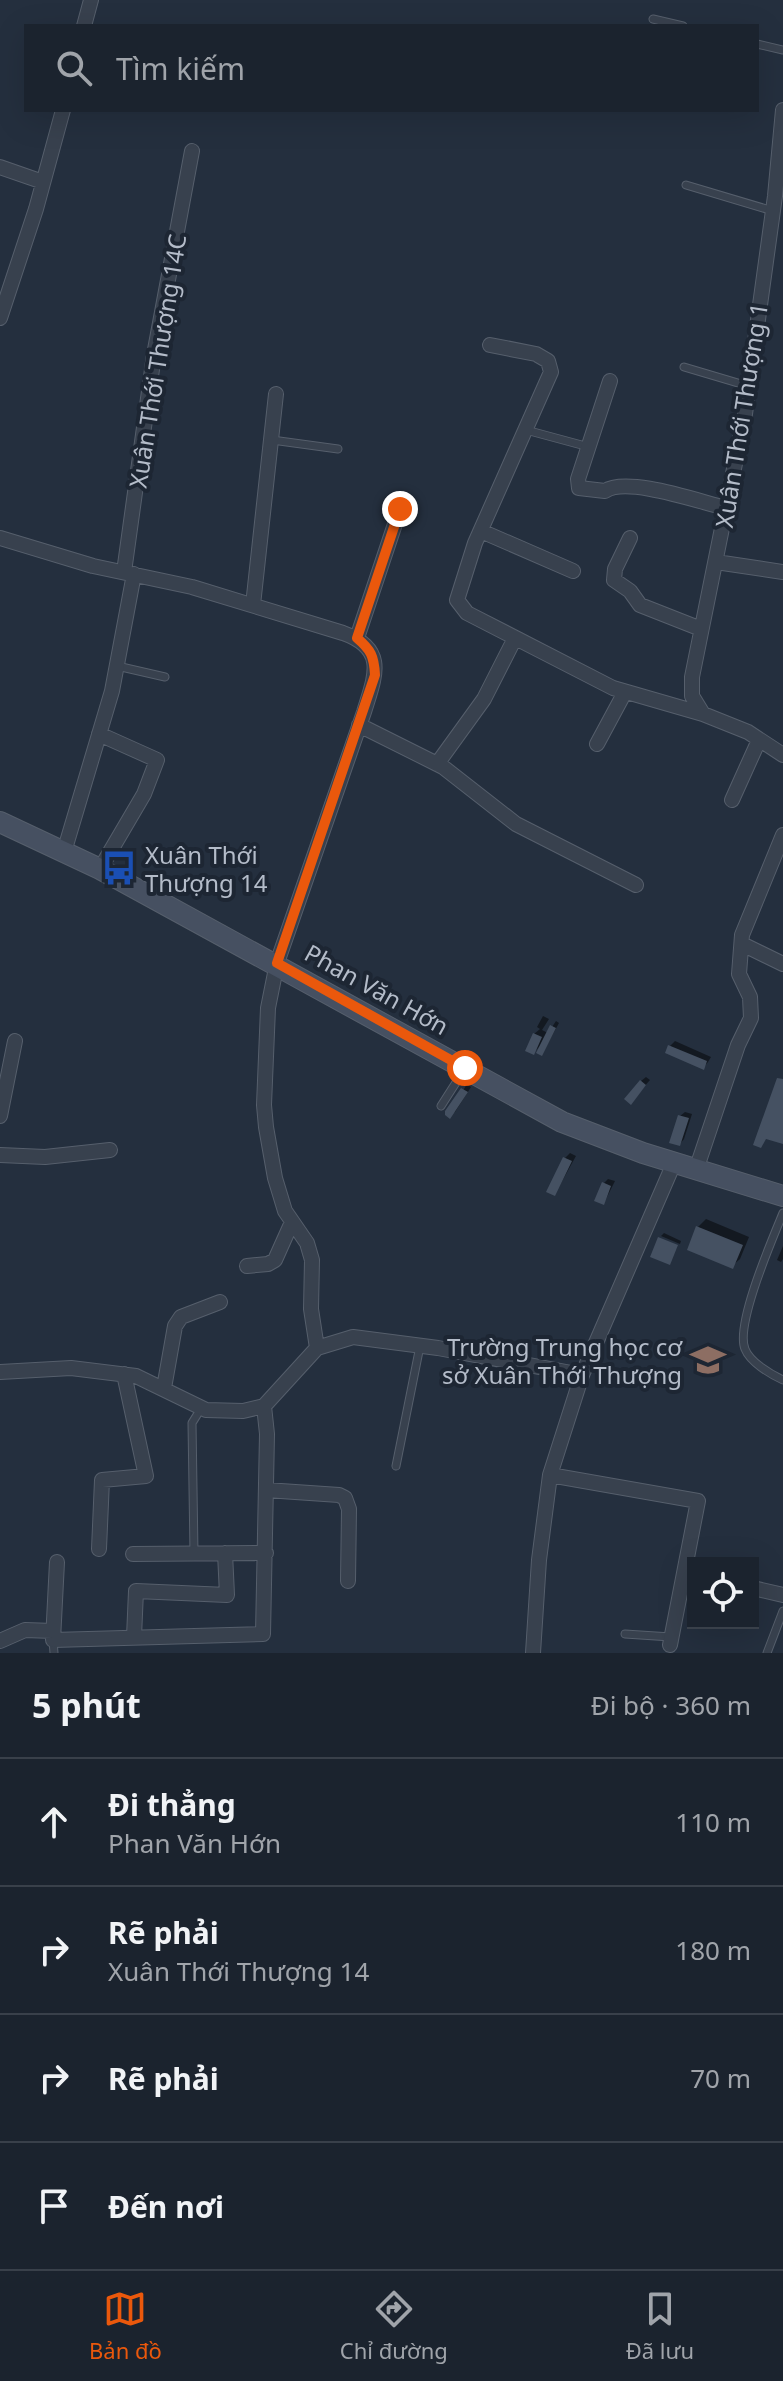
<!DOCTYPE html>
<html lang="vi">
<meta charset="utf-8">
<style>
:root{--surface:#1b232e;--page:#282f3a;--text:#f1f3f6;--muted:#a0a4aa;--line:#39404a;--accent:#ea580c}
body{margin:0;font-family:"Noto Sans",sans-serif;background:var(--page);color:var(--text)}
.controls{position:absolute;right:24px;bottom:24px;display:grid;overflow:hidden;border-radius:0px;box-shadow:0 8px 32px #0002}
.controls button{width:72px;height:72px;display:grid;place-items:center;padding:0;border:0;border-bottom:2px solid var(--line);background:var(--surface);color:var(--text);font:40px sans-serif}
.stop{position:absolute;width:24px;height:24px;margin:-18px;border:6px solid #ea580c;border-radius:50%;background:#fff}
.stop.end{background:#ea580c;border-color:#fff;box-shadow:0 2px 8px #0008}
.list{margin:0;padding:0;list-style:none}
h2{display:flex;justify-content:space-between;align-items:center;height:104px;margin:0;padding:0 32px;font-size:34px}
h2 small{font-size:26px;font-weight:400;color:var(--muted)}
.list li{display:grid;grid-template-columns:52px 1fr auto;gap:24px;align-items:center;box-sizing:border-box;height:128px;padding:0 32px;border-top:2px solid var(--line)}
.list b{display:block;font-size:30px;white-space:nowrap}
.list p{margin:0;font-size:26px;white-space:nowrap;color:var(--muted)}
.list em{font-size:26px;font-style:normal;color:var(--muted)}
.icon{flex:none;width:44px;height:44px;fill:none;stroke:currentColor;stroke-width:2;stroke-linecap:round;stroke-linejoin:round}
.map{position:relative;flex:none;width:783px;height:1653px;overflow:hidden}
.search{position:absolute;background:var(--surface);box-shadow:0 8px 32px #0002;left:24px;right:24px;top:24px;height:88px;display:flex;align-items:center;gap:20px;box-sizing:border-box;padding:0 28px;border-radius:0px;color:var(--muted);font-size:30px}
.sheet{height:616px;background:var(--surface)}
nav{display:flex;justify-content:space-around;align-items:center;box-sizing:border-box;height:112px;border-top:2px solid var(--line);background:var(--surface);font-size:22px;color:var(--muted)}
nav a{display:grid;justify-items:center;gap:4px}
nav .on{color:var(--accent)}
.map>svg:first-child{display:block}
</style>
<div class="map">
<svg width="783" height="1653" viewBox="0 0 783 1653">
<rect width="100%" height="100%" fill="#242f3e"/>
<!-- shadow -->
<path fill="#0007" d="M543,1016L549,1019L542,1030L548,1033L556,1021L559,1023L542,1054V1044L533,1053L534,1034L540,1029L537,1027Z
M675,1041L711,1057L708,1062L704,1067L670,1046Z
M646,1077L650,1080L635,1097L641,1081Z
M467,1084L471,1087L455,1112L448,1115Z
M685,1112L692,1114L684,1139L680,1144V1116Z
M570,1153L576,1156L555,1194L565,1158Z
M608,1179L615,1181L604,1203L603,1184Z
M706,1219L749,1237L740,1259L732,1266L689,1249L698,1227Z
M664,1233L681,1241L680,1244L661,1236Z
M783,1246V1259L781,1262L777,1260Z"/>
<!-- building -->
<path fill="#455162" d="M550,1025L556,1028L542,1056L536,1053Z
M533,1033L542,1037L534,1055L525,1051Z
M668,1045L707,1061L704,1070L665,1053Z
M777,1078L783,1079V1144L766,1139L761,1148L753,1145Z
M640,1080L646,1085L631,1105L624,1099Z
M461,1088L468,1092L450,1119L445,1115V1111Z
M678,1115L689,1118L680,1146L669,1143Z
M563,1157L572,1161L555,1196L546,1192Z
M602,1182L611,1186L604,1205L594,1201Z
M696,1226L743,1245L733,1269L687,1250Z
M658,1237L678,1245L670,1265L650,1257Z"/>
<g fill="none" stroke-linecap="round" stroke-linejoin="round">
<!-- service casing -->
<g stroke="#565f6c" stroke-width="9">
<path id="service" d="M653,19L683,26
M757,44L783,50
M686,185L773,211
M684,367L748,386
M526,430L589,447
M272,440L338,449
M117,666L165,677
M441,1106L464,1070
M783,1213C772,1240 735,1325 745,1349C750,1362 770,1374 783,1380
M396,1466L420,1346
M194,1553L192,1423L202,1407
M625,1634L671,1637
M53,1640L54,1653
M767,1653L783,1611"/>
</g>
<!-- minor casing -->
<g stroke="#565f6c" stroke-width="16">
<path id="minor" d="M84,26L91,0
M0,167L43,182
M0,318L36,209L63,110
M490,345L536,354L548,361L551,372L475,543L457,600L467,613L613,688L703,714L748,732L783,755
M610,381L578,479L579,488L605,491C627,476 700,502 726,508
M481,531L573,571
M0,538L93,566L192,587L343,633C388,649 375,676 364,712L277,963L268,1008L264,1105L266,1127L275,1178L285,1211L307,1243L312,1260L311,1309L317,1348
M630,538L615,569L614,580L630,591L640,605L701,629
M716,562L783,572
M124,572L154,355L192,151
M253,605L276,394
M357,638L400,509
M703,714L692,696V677L745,414L775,196L783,110
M359,725L443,767L516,824L636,885
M99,734L157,760L144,794L100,869
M597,744L625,692
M437,764L484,699L515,638
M732,800L759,740
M64,852L112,691L134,574
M742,944L783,964
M0,1116L15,1041
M0,1155L45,1157L110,1150
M696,1170L738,1045L751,1018L750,997L739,974L742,935L783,835
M247,1266L268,1264L275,1260L292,1222
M0,1372L71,1368L136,1376L206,1410L243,1411L264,1406L317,1348L353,1337L438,1348L582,1375
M164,1388L175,1326L181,1317L220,1302
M550,1475L698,1501L684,1573L693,1575
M266,1490L339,1495L345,1498L349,1509L348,1581
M99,1549L102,1480L146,1476L124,1374
M133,1554L266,1553
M57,1562L53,1640L263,1634L267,1434L264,1406
M753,1588L783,1595
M134,1637L136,1591L227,1595L225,1553
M0,1641L25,1630L53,1631
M670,1645L684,1573
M533,1653L539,1560L550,1475L582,1375L674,1163"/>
</g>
<!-- secondary casing -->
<g stroke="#565f6c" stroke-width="22">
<path id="secondary" d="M0,822L100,869L562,1122L643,1153L783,1196"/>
</g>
<!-- service -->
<use href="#service" stroke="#38414e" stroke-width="7"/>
<!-- minor -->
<use href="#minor" stroke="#38414e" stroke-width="14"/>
<!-- secondary -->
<use href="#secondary" stroke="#465061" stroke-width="20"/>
</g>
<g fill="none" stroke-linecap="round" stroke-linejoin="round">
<!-- route -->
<path stroke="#ea580c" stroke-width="10" d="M400,509L357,638C371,650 374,656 375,675L277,963L465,1068"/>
</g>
<!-- icons -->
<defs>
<g id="bus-bare" transform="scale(2.76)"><path d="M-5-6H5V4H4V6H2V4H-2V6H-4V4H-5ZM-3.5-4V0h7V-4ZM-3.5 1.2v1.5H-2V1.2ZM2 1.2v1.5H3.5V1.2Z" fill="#1a4fb4" stroke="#1d2633" stroke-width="2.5" paint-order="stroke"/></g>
<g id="school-bare" transform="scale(2.76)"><path d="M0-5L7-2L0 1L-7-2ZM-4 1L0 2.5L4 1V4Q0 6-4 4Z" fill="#8d6e63" stroke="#1d2633" stroke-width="2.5" paint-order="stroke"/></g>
</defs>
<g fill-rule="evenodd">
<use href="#bus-bare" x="119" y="868"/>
<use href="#school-bare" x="708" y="1360"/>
</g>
<g text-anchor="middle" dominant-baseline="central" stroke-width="8" stroke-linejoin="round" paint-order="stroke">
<!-- street labels -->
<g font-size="24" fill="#b4bcc9" stroke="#1d2633">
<text transform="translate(157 361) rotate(-81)">Xuân Thới Thượng 14C</text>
<text transform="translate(741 415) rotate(-81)">Xuân Thới Thượng 1</text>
<text transform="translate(377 989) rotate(29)">Phan Văn Hớn</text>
</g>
<!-- poi labels -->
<g font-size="24" fill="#b4bcc9" stroke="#1d2633" text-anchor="start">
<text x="145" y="854">Xuân Thới<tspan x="145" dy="28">Thượng 14</tspan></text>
<text x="682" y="1346" text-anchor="end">Trường Trung học cơ<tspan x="682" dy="28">sở Xuân Thới Thượng</tspan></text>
</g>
</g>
</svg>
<div class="controls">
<button><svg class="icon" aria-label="locate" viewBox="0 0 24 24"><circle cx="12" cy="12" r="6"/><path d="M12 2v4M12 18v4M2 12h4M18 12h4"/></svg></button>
</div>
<div class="stop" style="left:465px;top:1068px"></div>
<div class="stop end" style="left:400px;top:509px"></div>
<div class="search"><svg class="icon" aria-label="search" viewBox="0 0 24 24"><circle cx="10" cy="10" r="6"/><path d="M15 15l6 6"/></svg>Tìm kiếm</div>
</div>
<section class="sheet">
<h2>5 phút<small>Đi bộ · 360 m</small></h2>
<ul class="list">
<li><svg class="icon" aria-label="ahead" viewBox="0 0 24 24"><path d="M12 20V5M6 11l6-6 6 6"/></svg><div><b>Đi thẳng</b><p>Phan Văn Hớn</p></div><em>110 m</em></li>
<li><svg class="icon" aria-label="right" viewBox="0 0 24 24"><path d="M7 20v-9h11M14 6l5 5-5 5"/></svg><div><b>Rẽ phải</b><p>Xuân Thới Thượng 14</p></div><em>180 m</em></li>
<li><svg class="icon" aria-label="right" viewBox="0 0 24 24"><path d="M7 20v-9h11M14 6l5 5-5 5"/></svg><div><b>Rẽ phải</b></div><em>70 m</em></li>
<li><svg class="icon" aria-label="arrive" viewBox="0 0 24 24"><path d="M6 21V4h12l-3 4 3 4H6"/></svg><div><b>Đến nơi</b></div></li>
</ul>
</section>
<nav>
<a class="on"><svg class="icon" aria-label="map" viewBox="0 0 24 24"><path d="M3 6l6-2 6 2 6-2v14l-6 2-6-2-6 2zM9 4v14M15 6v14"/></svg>Bản đồ</a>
<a><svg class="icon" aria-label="directions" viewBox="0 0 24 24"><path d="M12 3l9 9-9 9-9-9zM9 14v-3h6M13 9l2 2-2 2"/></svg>Chỉ đường</a>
<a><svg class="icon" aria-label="saved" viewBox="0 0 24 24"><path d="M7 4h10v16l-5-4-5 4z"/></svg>Đã lưu</a>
</nav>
